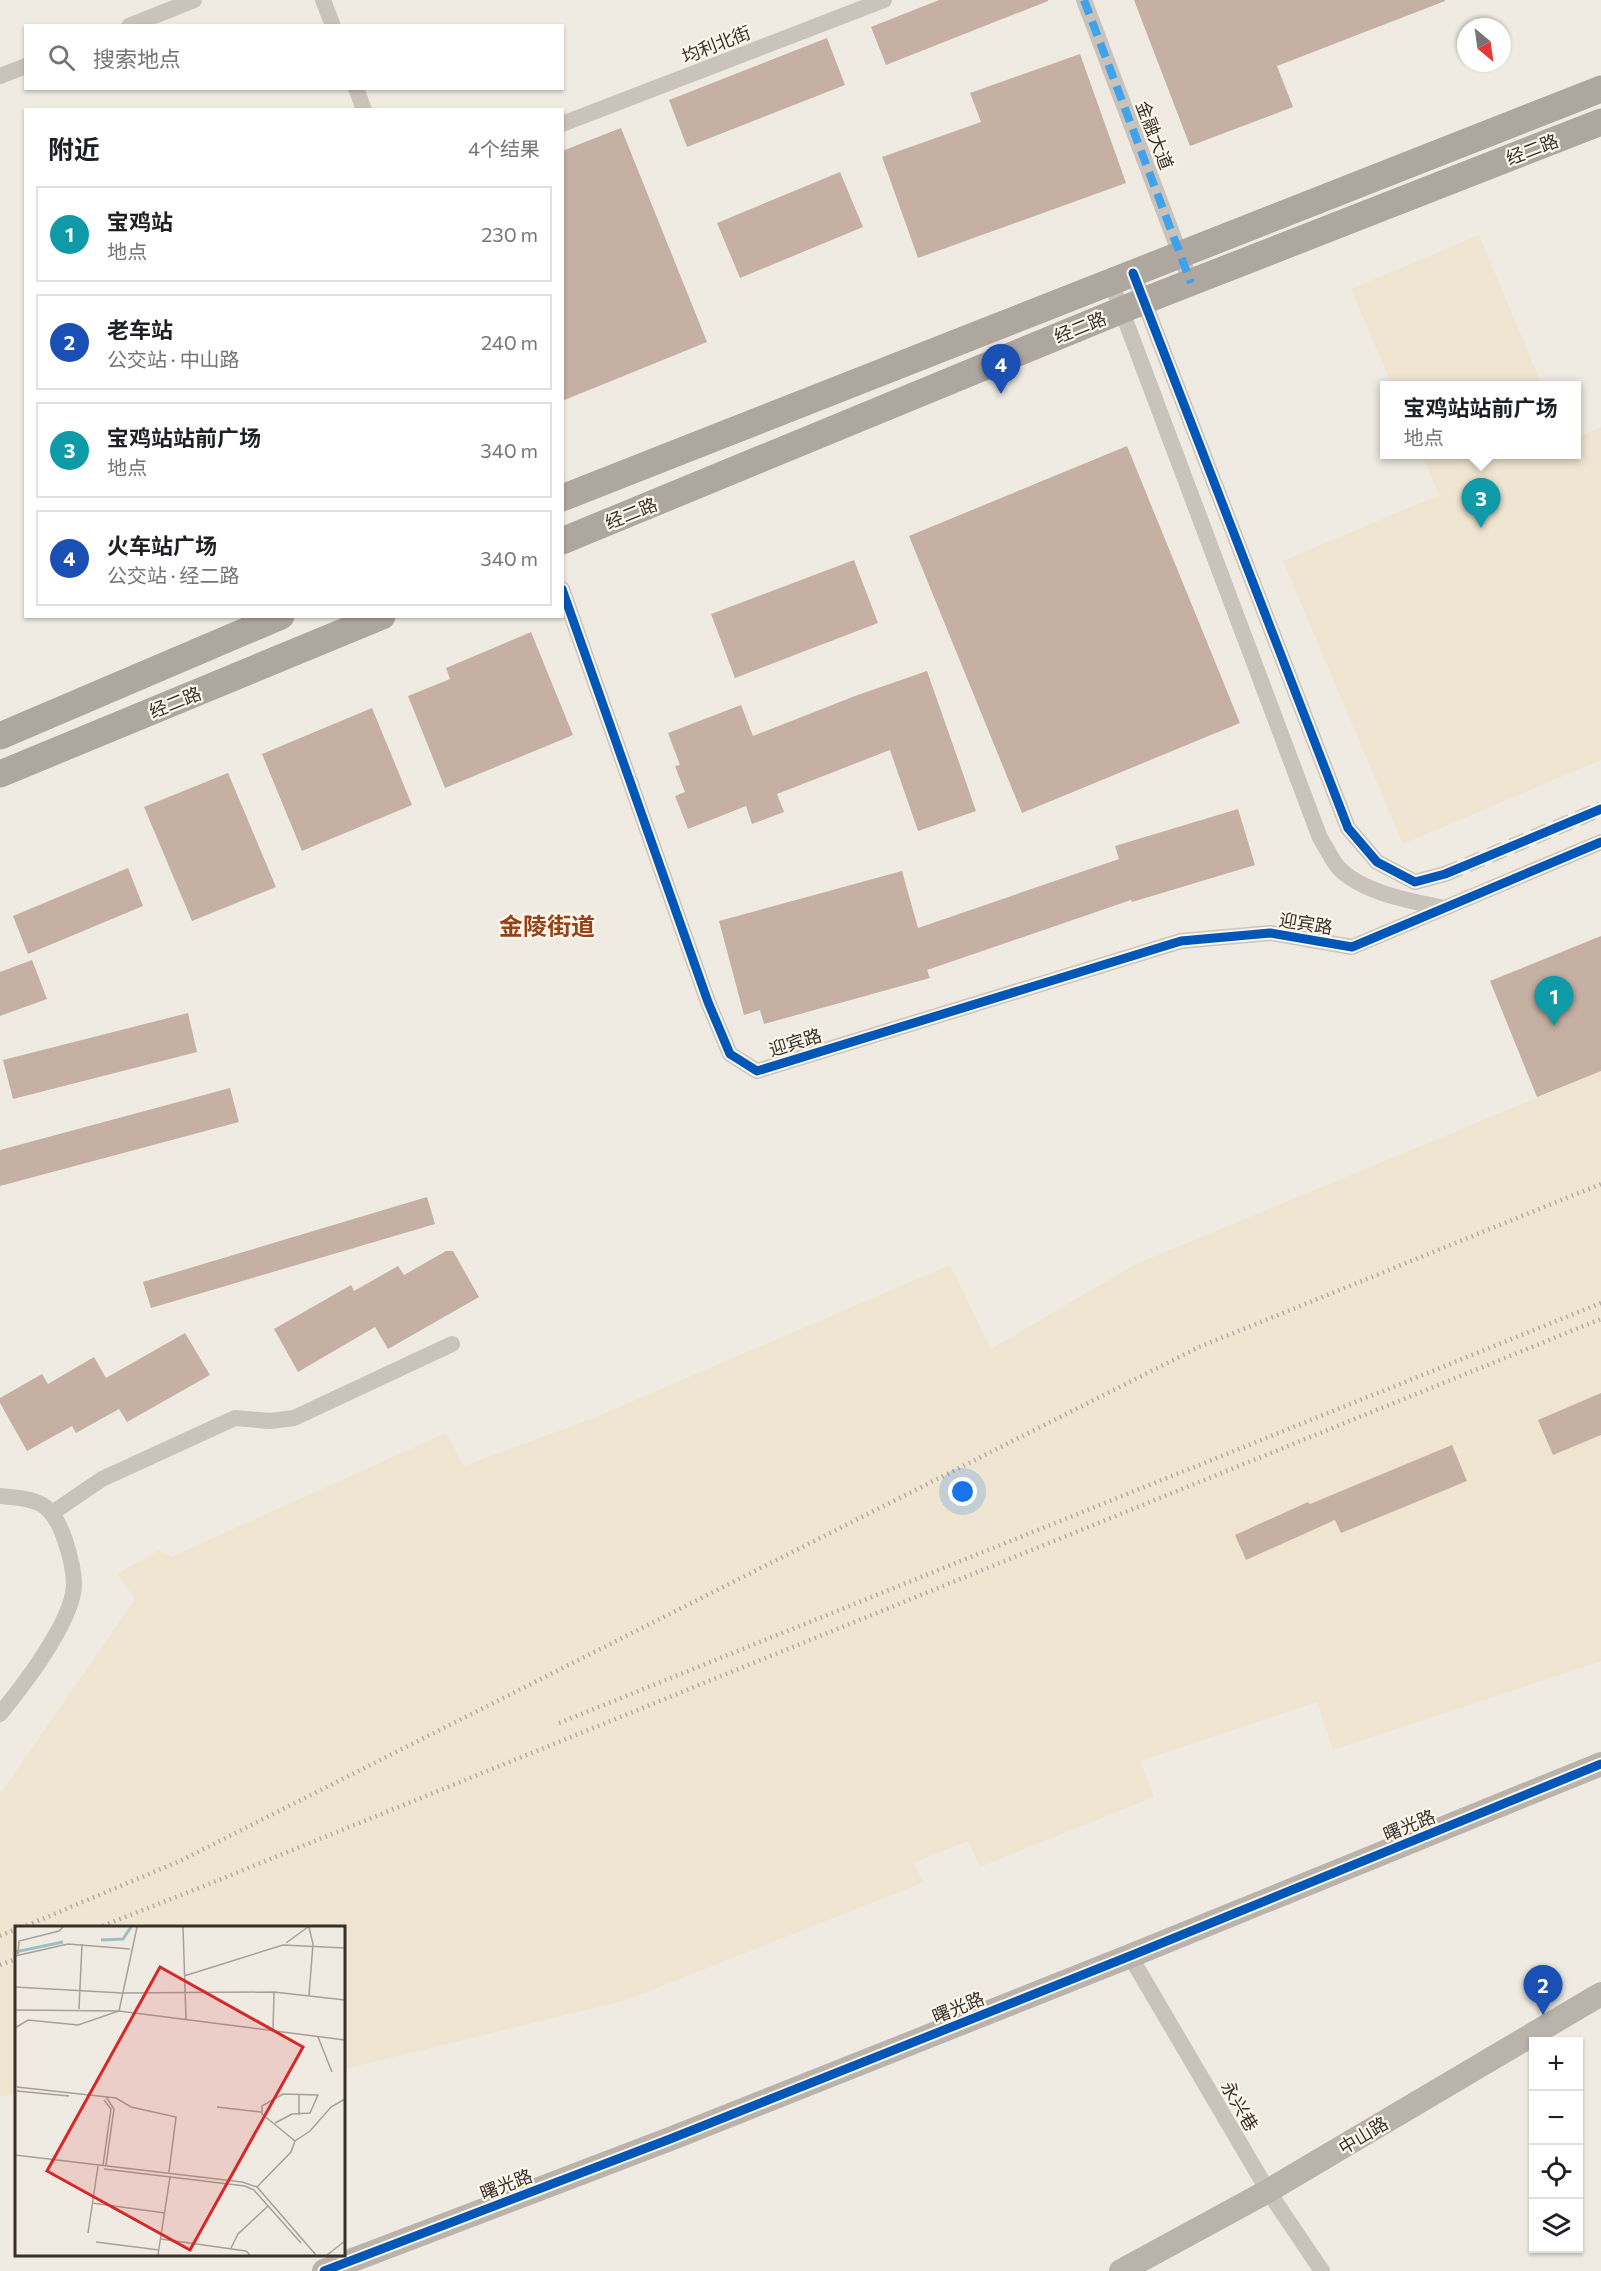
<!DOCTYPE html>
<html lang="zh">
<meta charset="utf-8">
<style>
:root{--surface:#fff;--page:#f6f6f6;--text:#202124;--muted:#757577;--line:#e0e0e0;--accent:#ea580c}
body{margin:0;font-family:Commissioner,"Noto Sans SC",sans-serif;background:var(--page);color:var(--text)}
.controls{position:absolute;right:18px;bottom:18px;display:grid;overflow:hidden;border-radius:0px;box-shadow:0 2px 4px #0004}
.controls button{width:54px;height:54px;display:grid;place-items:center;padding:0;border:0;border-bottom:2px solid var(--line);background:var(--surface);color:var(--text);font:30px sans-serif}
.compass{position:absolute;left:1457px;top:18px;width:54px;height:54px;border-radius:50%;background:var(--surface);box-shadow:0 2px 4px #0004;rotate:151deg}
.you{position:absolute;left:963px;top:1492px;width:21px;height:21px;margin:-15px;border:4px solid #fff;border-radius:50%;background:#1a73e8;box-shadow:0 0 0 9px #1a73e833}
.badge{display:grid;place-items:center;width:39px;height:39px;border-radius:50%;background:var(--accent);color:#fff;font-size:20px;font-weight:700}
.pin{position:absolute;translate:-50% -50px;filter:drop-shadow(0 2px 3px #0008)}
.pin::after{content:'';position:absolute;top:32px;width:21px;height:18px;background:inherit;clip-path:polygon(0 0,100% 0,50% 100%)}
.popup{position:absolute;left:1380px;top:381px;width:201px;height:78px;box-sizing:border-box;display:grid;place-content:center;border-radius:0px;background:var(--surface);filter:drop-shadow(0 2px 4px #0005);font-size:20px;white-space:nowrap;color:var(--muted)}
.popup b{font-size:22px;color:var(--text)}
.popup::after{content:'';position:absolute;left:50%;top:100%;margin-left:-12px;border:12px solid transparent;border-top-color:var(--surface)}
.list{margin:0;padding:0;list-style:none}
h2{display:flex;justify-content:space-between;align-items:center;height:78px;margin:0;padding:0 24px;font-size:26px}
h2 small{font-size:20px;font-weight:400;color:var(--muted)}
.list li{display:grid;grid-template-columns:39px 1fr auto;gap:18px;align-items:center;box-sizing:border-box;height:96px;margin:0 12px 12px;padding:0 12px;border:2px solid var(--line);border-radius:0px}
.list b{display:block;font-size:22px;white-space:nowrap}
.list p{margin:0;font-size:20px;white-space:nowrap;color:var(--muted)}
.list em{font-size:20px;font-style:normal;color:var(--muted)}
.icon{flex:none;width:33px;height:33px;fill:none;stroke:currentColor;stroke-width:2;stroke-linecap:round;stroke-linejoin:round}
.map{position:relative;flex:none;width:1601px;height:2271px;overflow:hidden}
.search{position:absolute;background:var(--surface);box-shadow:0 2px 4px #0004;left:24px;top:24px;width:540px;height:66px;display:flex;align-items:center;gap:15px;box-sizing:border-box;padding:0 21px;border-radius:0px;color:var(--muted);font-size:22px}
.panel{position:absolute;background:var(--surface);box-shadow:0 2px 4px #0004;left:24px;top:108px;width:540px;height:510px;border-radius:0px}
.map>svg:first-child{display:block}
</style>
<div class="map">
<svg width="1601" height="2271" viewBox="0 0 1601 2271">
<rect width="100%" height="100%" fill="#efebe3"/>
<!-- plaza -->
<path fill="#efe5d1" d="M1479,235L1542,385H1392L1351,289Z
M1601,427V760L1403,844L1283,561L1439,495L1422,455L1577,454V437Z
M1601,1071V1661L1333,1750L1317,1702L1140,1761L1154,1797L980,1867L968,1841L913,1863L924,1882L627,2000L344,2069V1928H16V2095L0,2096V1794L135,1599L117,1574L159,1550L171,1557L446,1433L464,1466L596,1417L950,1265L991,1349L1134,1265Z"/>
<!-- building -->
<path fill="#c5b0a3" d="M939,0H1048V1L886,65L871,27Z
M1134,0H1445V1L1277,66L1293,107L1190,146Z
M827,38L845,85L687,147L669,100Z
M1080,54L1126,183L918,258L882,157L981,122L970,93Z
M621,128L707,342L562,401V151Z
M840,172L863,227L740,278L717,223Z
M1127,446L1240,723L1022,813L909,536Z
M854,560L878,623L735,678L711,614Z
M531,632L573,735L445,788L408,696L450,679L446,668Z
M927,671L976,811L918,831L890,750L777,794L784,812L752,824L746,806L688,829L675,796L685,792L675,766L680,765L668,733L741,705L753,736L855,696Z
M372,708L412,805L302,851L262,754Z
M228,773L276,887L192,921L144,807Z
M1238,809L1255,865L1132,902L1131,900L927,970L930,978L764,1024L760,1010L744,1015L719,921L902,871L918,928L1119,859L1115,846Z
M128,868L143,906L28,954L13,916Z
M1601,936V1071L1537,1097L1490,981Z
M32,960L47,999L0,1016V972Z
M188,1013L197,1052L13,1099L3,1060Z
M230,1088L239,1122L0,1186V1150Z
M427,1197L435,1224L151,1308L143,1282Z
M446,1251H453L479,1297L388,1349L375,1327L298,1372L274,1329L351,1285L354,1291L398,1266L404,1275Z
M185,1333L210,1375L127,1422L119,1409L76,1433L72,1426L27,1451L0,1403V1398L42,1374L48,1384L94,1357L106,1378Z
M1601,1393V1435L1553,1455L1538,1420Z
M1452,1445L1467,1481L1341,1533L1335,1520L1246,1560L1235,1535L1308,1502L1310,1504Z"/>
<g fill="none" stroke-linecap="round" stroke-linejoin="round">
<!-- street-tunnel -->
<path stroke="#cbc6be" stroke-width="16" stroke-dasharray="16 8" stroke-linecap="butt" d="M1445,874L1601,809"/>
<!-- street -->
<path stroke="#c9c3bb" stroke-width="16" d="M323,0L333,26
M1084,0L1191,283
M129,26L194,0
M0,76L26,66
M356,88L364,110
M562,124L884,0
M1133,273L1348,828L1377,862L1415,882L1445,874
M1111,282L1320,838C1326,847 1331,858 1337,866C1359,892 1413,902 1445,908
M562,589L708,1002L730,1054L757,1071L1181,941L1270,933L1352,947L1601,842
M0,1496C39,1499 52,1502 65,1540C70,1555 74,1569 74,1585C73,1621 23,1686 0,1714
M52,1513L102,1479L235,1418L270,1421L294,1418L452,1344
M1130,1956L1268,2191L1322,2271"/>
<!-- secondary -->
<path stroke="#b9b3ac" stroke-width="24" d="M324,2271L670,2139L1130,1956L1601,1764
M1121,2271L1268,2191L1601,1994"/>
<!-- primary -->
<path stroke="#aea7a0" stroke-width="27" d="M562,498L1601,89
M562,541L1151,298L1601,122
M0,736L281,616
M0,774L382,616"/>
<!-- rail -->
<path stroke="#b1aba5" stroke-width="4.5" stroke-dasharray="1.5 4.5" stroke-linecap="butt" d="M559,1723L1601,1303
M21,1928L182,1860L1199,1347L1601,1184
M97,1928L199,1888L1601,1319
M0,1936L16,1929
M0,1965L16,1959"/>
<!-- quiet -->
<path stroke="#3fa3eb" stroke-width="8" stroke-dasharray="15 8" stroke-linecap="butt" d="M1084,0L1191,283"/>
<!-- cycleway casing -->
<g stroke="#fcf6eb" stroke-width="13">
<path id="cycleway" d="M1133,273L1348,828L1377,862L1415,882L1445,874L1601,809
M562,589L708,1002L730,1054L757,1071L1181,941L1270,933L1352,947L1601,842
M324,2271L670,2139L1130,1956L1601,1764"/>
</g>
<!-- cycleway -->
<use href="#cycleway" stroke="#0057b8" stroke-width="9"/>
</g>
<g text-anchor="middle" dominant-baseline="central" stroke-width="4.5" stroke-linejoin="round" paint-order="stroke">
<!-- street labels -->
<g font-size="18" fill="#3b3028" stroke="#fcf6eb">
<text transform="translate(716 44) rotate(-21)">均利北街</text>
<text transform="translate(1155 135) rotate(69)">金融大道</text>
<text transform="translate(1532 149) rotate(-21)">经二路</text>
<text transform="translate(1080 327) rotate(-22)">经二路</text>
<text transform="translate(631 513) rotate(-22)">经二路</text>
<text transform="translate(175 702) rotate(-22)">经二路</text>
<text transform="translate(1306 923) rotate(9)">迎宾路</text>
<text transform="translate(795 1042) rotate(-17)">迎宾路</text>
<text transform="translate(1409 1825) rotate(-22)">曙光路</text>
<text transform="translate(958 2007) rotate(-22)">曙光路</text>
<text transform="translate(1240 2106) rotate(60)">永兴巷</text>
<text transform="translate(1363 2135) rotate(-31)">中山路</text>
<text transform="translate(506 2184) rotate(-21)">曙光路</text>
</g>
<!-- district labels -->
<g font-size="24" font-weight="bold" fill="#954217" stroke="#fcf6eb">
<text x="547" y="925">金陵街道</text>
</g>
</g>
<!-- overview -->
<g transform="translate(15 1926)">
<rect width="330" height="330" fill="#efebe3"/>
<path fill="none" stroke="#9cc0c4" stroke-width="3" d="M86,14L108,13L116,1M0,26L48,16"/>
<path fill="none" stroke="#a7a098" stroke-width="1.5" d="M168,1L171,93M294,1L298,18L294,69M271,17L293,1M3,28L4,15L44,5L48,1M0,30L53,18L115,23M169,50L268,19L330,22M0,61L107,67L259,66L330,74M64,83L67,18M0,84L104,85L330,114M0,102L13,94L63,99L104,85L122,1M258,104L259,66M303,111L317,146M0,155V180M2,161L101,172L116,181L161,191L154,246M2,165L54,170M284,168V189M202,181L246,186M260,197L277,188L295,187L303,169L268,168L247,180V188L280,215M0,229L227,256L242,261L301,329M88,239L96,183L89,174M91,239L99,183L91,171M89,243L230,260L239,264L286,317M242,261L276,226L280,215L295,205L316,181L330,173M77,277L150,287M73,307L83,240M146,313L231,325L235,329M81,316L144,324M216,322L223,308L253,280M143,329L155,251M312,329L330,315"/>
<path fill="#d62828" fill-opacity="0.15" stroke="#d62828" stroke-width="3" d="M145,41L288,121L175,324L32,245Z"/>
<rect width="330" height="330" fill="none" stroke="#3b3028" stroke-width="3"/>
</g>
</svg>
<div class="controls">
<button>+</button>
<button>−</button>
<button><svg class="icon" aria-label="locate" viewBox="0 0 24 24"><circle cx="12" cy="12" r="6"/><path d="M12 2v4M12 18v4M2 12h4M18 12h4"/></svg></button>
<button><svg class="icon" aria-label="layers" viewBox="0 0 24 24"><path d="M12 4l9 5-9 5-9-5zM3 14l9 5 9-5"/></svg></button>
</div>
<svg class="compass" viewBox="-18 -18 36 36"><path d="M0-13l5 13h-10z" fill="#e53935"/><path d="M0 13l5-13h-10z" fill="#757577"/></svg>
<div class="you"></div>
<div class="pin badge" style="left:1554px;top:1026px;background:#0f9aa8">1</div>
<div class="pin badge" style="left:1543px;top:2015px;background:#1a4fb4">2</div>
<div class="pin badge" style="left:1481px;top:528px;background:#0f9aa8">3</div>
<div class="popup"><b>宝鸡站站前广场</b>地点</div>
<div class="pin badge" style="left:1001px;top:394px;background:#1a4fb4">4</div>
<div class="search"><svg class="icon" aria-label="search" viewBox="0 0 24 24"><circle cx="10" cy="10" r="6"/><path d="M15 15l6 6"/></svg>搜索地点</div>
<section class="panel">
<h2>附近<small>4个结果</small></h2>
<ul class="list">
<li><span class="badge" style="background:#0f9aa8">1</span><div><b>宝鸡站</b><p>地点</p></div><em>230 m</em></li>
<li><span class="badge" style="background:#1a4fb4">2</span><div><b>老车站</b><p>公交站 · 中山路</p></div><em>240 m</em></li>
<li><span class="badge" style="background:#0f9aa8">3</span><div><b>宝鸡站站前广场</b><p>地点</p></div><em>340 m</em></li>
<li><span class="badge" style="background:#1a4fb4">4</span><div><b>火车站广场</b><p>公交站 · 经二路</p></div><em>340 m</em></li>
</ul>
</section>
</div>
